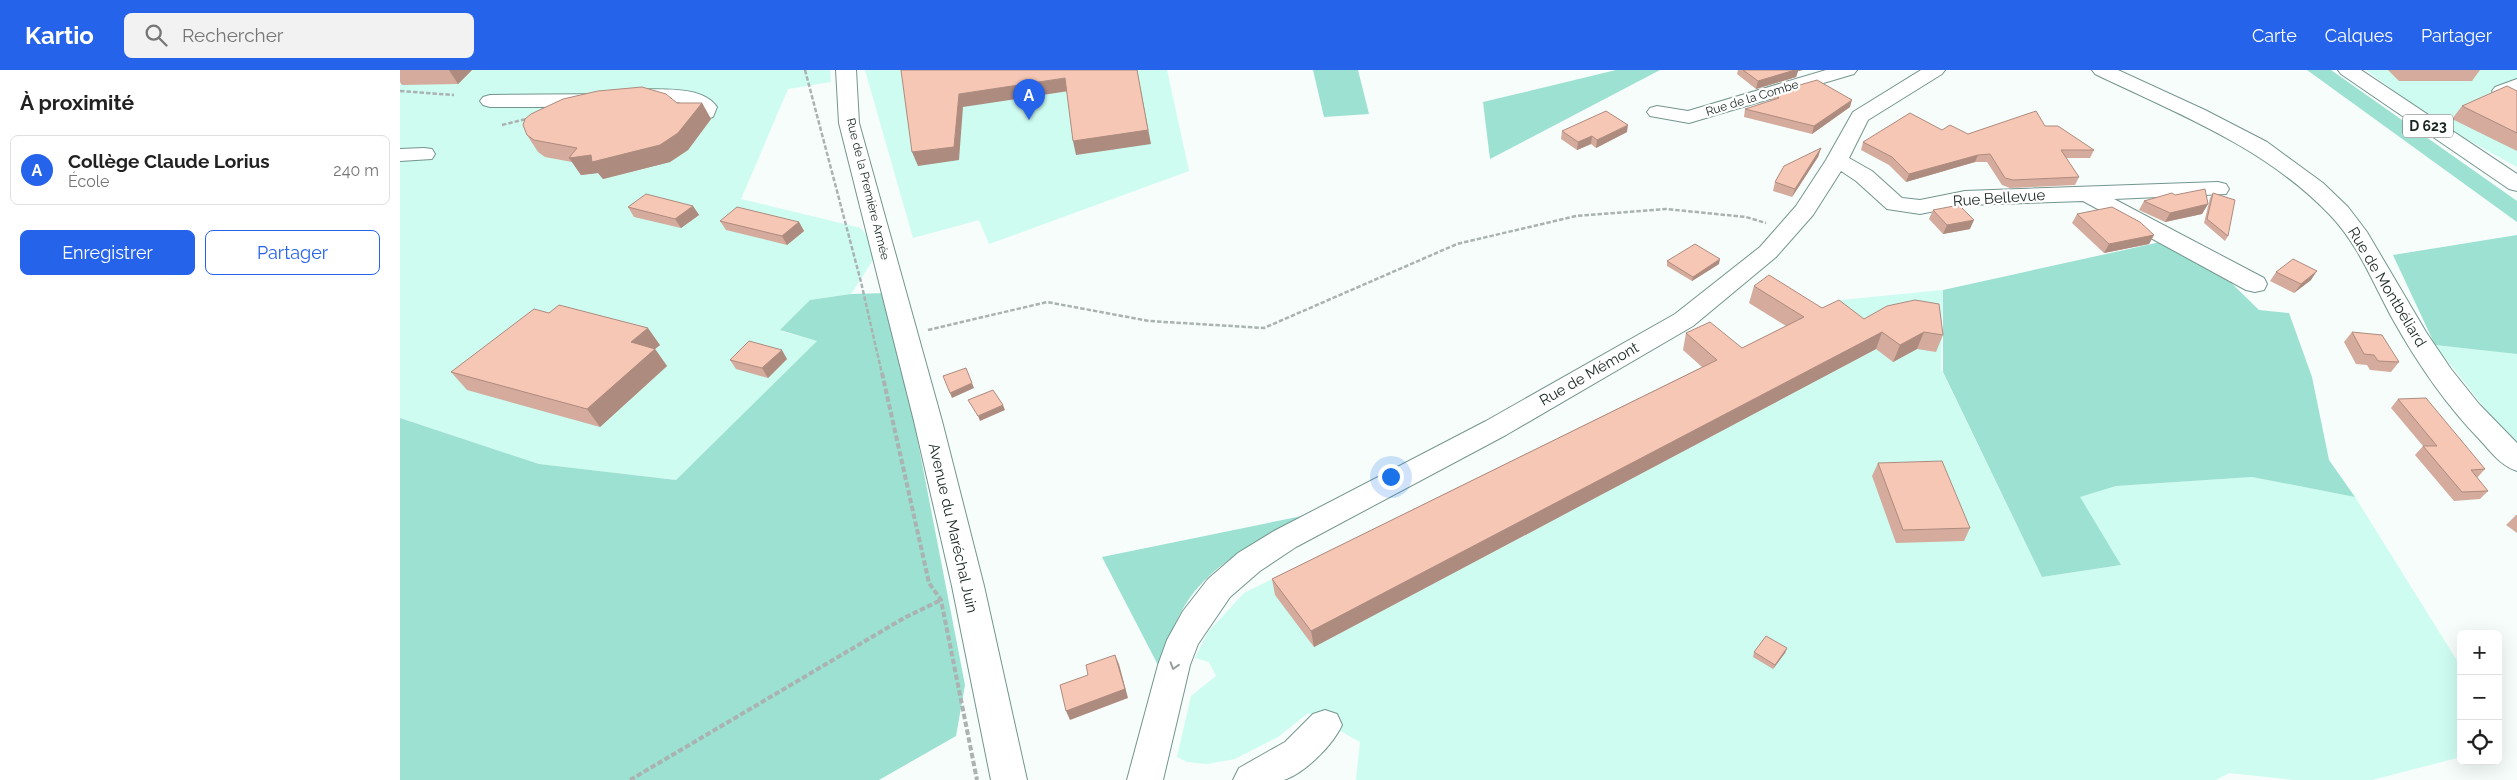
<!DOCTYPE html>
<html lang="fr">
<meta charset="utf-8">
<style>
:root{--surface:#fff;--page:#f2f2f2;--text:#222;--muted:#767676;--line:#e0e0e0;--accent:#2563eb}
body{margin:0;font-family:Raleway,sans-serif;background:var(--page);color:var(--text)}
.controls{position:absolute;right:15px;bottom:15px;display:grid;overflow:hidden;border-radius:8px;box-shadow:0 5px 20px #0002}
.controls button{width:45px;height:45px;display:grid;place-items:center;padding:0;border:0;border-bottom:1px solid var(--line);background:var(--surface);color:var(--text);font:25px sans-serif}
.you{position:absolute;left:990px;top:406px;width:18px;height:18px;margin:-12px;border:4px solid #fff;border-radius:50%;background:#1a73e8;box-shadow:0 0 0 8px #1a73e833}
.badge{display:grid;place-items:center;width:32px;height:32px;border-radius:50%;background:var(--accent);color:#fff;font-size:16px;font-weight:700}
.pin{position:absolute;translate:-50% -41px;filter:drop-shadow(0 1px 2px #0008)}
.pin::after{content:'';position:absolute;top:26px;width:18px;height:15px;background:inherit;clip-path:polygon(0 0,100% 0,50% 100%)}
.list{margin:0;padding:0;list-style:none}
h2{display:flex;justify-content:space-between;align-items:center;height:65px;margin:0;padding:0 20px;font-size:21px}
h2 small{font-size:16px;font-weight:400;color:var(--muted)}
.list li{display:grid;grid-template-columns:32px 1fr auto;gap:15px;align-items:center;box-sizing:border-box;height:70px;margin:0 10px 10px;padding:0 10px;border:1px solid var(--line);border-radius:8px}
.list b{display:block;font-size:19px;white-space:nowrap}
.list p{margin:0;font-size:16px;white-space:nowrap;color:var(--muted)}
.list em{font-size:16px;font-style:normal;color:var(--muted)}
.actions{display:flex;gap:10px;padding:15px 20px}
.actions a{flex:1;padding:11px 0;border:1px solid var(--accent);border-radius:8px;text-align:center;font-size:18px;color:var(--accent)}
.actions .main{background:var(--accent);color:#fff}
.icon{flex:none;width:28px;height:28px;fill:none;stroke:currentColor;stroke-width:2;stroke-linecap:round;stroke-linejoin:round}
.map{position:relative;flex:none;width:2117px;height:710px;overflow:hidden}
header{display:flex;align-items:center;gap:30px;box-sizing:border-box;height:70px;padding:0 25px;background:var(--accent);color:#fff}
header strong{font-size:24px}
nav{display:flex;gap:28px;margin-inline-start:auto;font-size:18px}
.search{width:350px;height:45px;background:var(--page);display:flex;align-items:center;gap:12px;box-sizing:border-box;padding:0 18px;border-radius:8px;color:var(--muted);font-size:19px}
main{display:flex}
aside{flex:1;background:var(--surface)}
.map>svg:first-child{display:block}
</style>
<header>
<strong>Kartio</strong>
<div class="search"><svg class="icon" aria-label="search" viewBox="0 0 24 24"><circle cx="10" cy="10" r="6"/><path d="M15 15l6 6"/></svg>Rechercher</div>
<nav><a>Carte</a><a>Calques</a><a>Partager</a></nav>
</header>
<main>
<aside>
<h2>À proximité<small></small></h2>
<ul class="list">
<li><span class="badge">A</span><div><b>Collège Claude Lorius</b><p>École</p></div><em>240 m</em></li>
</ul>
<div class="actions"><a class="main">Enregistrer</a><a>Partager</a></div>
</aside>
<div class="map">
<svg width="2117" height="710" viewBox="0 0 2117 710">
<rect width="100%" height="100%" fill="#f6fdfb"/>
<!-- built -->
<path fill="#cefcf1" d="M0,0H430L431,12L388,19L341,129L461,158L478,182L451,224L410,230L381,261L417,271L276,410L139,394L0,348Z
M465,0H767L789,101L589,174L579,150L513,168Z
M1966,0H2117V97L2039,54Z
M1543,220L1541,299L1642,507L1721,495L1679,427L1716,416L1852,407L1955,427L2061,597V687L1972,710H1894L1829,703L1816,710H956L960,672L908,643L878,667L835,689L807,694L787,692L777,687L791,626L816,606L809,592L795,588L808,562L844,523L1441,230Z
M2035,275L2117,284V374L2106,365Z"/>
<!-- green -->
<path fill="#9ce1d2" d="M913,0H958L969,44L924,47Z
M1216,0H1260L1090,89L1083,32Z
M1907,0H1931L2117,131V152Z
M2117,165V284L2035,275L1993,185Z
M1765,171L1816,198L1859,240L1889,243L1912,307L1929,390L1955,427L1852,407L1716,416L1680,427L1721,495L1642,507L1543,302V220Z
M489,223L565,615L556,666L479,710H0V348L139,394L276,410L417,271L380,260L410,230L451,224Z
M907,445C865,468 814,490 787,532C775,550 767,574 758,595L702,487Z"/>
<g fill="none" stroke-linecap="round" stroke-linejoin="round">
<!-- minor casing -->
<g stroke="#74958e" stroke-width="2">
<path id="minor" d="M436,0H456L459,53L542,351L584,516L627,710H591L552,516L514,351L439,53Z
M1426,0H1457L1454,4L1289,53L1250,46L1247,42L1250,38L1257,36L1288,41Z
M1521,0H1545L1542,4L1468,50L1449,88L1472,101L1502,128L1520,130L1565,121L1818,112L1826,114L1829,119L1826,124L1714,129L1864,208L1867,214L1864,220L1855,222L1846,220L1683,131L1565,135L1520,144L1487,139L1456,111L1441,101L1413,145L1376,187L1293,256L1106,365L896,477L860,501L830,527L798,574L790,595L763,710H727L758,595L767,570L783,541L808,509L838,483L874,461L1086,351L1275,244L1360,177L1396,136L1426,90L1453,42Z
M1692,0H1718L1805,40L1867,72L1923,113L1948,137L1967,162L2026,262L2051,299L2079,334L2117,373V401C2101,396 2091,382 2080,370C2045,334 2016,291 1992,248C1973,213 1958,174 1930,145C1865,77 1778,44 1695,4Z
M2117,9V34L2095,25L2092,21L2095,17Z
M243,19C265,20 303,16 317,37L313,47L306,49L299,47L296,39C268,23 242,36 213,36C172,37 131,37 90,37L83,35L80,31L83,27L90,25L217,24Z
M24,78L32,79L35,84L32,89L0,91V79Z
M925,640L937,644L942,655C933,675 905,703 884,710C872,710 846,710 833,710L839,698L885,672L913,644Z"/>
</g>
<!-- major casing -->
<g stroke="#74958e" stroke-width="2">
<path id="major" d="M1938,0H1961L2117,104V121L2109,119L1941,4Z"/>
</g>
<!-- path-far1 -->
<path stroke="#aab3b1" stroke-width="2.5" stroke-dasharray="4.5 2" stroke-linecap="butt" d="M405,0L461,212L482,304
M0,21L54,25
M102,55L126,49
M528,260L647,232L749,251L864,258L1057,174L1176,146L1266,139L1346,147L1366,153"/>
<!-- path -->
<path stroke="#aab3b1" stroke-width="4" stroke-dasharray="5.5 2.5" stroke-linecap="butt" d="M482,303L529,513L541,530L577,710
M230,710L504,548L541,530"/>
<!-- minor -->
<use href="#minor" fill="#fff" fill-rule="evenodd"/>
<!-- major -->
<use href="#major" fill="#fff" fill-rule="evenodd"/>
</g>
<!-- wall -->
<path fill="#d4ab9d" d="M0,0H72L58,14L2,15L0,12Z
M1338,0H1403L1398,1L1396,7L1356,19L1337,4Z
M1988,0H2080L2072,11H1999Z
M2117,21V81L2052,49L2062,36Z
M1372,23L1450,37L1412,64L1344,47L1345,39L1371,31Z
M277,33H302L311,49L288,80L270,92L203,109L198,103L181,105L172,92L145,87L138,82L127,65Z
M1645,56L1694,80L1690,88H1666L1679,107L1675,115L1610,118L1602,115L1587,92H1575L1506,112L1489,95L1461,80L1463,72L1542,60L1568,64Z
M1162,61L1227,62L1196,78L1191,74L1177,80L1161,69Z
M1421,78L1418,87L1392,127L1373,121L1375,112Z
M1813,123L1828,166L1825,171L1804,153L1810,128Z
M1775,125L1808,134L1802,144L1765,152L1739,140L1744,131Z
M293,136L299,145L281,158L234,147L228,137Z
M1533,140L1570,159L1543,164L1529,149Z
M1677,144L1754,165L1749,174L1704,183L1672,153Z
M320,151L399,152L404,161L387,175L326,160Z
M1267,191L1319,194L1292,211L1267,196Z
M1876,202L1911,210L1894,223L1870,211Z
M1354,216L1422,238L1464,249L1543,265L1536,282L1517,279L1493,292L1476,279L914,577L875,525L872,509L1302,297L1283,280L1286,263L1342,278L1386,256L1349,233Z
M1952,262L1999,292L1991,302L1970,300L1967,295L1956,294L1944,272Z
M260,275L255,279L267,296L200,357L67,320L51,302Z
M387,289L368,308L336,299L330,290Z
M1998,329L2085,399L2077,408L2088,421L2080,429L2054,431L2015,385L2023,376L1991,338Z
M1478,393L1570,458L1564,471L1496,473L1472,406Z
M2116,445H2117V463L2106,455Z
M1387,578L1385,583L1373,599L1353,587L1354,582Z"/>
<!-- shaded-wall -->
<path fill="#ad8b7f" d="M49,0H72L58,14Z
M737,0L751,74L676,85L673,71Z
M1391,0H1403L1398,1L1396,7L1356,19L1358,11Z
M665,8L669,21L563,37L559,90L518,96L512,82L559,24Z
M1452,30L1450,37L1412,64L1414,56Z
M302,33L311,49L288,80L270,92L203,109L198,103L181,105L169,88Z
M1228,55L1227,62L1196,78L1197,70Z
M1192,66L1191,74L1177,80L1178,72Z
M1421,78L1418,87L1392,127L1395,119Z
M1578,85L1575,92L1506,112L1509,104Z
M1808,134L1802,144L1765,152L1770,143Z
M293,136L299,145L281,158L275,149Z
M1574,150L1570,159L1543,164L1547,155Z
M399,152L404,161L387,175L382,166Z
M1754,165L1749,174L1704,183L1709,174Z
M1320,189L1319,194L1292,211L1293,207Z
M1917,201L1911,210L1894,223L1901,214Z
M248,258L260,275L255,279L267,296L200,357L187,339L231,272Z
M1482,262L1476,279L914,577L911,561Z
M1524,262L1517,279L1493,292L1500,275Z
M382,280L387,289L368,308L362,298Z
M572,313L574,318L552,328L550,323Z
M603,335L605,340L580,351L578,346Z
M1387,578L1385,583L1373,599L1375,595Z
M715,585L719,594L728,628L670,650L666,641Z"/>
<!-- building -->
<path fill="#f7c7b6" stroke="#ad8b7f" d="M501,0H737L748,60L673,71L665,8L559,24L554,77L512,82Z
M1343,0H1395L1358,11Z
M1417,10L1452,30L1414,56L1345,39L1379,28L1372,23Z
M2107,16L2117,21V63L2062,36Z
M242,17L266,24L277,33H302L278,63L260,75L192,92L191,85L169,88L177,78L134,70L127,65L123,55L125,49L131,44L163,29L198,21Z
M1206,41L1228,55L1197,70L1192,66L1178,72L1162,61Z
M1636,41L1645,56H1658L1694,80H1661L1679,107L1613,110L1605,108L1590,84L1578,85L1509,104L1492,87L1463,72L1510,43L1542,60L1550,55L1568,64Z
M1421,78L1395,119L1375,112L1384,96Z
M1805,119L1808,134L1770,143L1744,131L1772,123L1775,125Z
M1813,123L1835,130L1828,166L1807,149Z
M246,124L293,136L275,149L228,137Z
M1559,135L1574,150L1547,155L1533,140Z
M337,137L399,152L382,166L320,151Z
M1712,137L1740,152L1754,165L1709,174L1677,144Z
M1295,174L1320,189L1293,207L1267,191Z
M1893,189L1917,201L1901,214L1876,202Z
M1369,205L1422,238L1439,230L1464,249L1487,236L1515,230L1539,234L1543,265L1524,262L1500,275L1482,262L911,561L872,509L1317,290L1286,263L1310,252L1342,278L1404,247L1354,216Z
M159,235L248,258L231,272L255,279L187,339L51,302L134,239L149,243Z
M1952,262L1982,265L1999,292L1978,291L1974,285L1964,284Z
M349,271L382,280L362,298L330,290Z
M566,298L572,313L550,323L543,306Z
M593,320L603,335L578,346L568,330Z
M2026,328L2085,399L2071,400L2088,421L2062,422L2023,376H2037L1998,329Z
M1542,391L1570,458L1503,460L1478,393Z
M1366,566L1387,578L1375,595L1354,582Z
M715,585L725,619L666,641L660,615L688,605L686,595Z"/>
<!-- one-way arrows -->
<defs><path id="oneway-chevron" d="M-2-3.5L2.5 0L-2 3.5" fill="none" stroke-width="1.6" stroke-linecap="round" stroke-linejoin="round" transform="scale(1.25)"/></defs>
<use stroke="#979d9c" href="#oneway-chevron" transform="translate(774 596) rotate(107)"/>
<g text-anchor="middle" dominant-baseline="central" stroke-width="4.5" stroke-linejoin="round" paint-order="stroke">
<!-- far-street labels -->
<g font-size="12" fill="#182522" stroke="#fff">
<text transform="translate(1352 28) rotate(-17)">Rue de la Combe</text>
<text transform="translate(468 119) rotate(76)">Rue de la Première Armée</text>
</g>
<!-- shield labels -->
<rect fill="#fff" stroke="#5d6664" stroke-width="1" x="2003" y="44.5" width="50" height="23" rx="4"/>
<g font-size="14" font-weight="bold" fill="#182522">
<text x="2028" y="56">D 623</text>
</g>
<!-- street labels -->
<g font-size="15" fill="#182522" stroke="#fff">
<text transform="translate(1599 128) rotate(-4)">Rue Bellevue</text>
<text transform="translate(1987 217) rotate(59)">Rue de Montbéliard</text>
<text transform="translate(1189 304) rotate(-30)">Rue de Mémont</text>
<text transform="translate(553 458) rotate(77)">Avenue du Maréchal Juin</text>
</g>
</g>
</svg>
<div class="controls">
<button>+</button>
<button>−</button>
<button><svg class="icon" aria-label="locate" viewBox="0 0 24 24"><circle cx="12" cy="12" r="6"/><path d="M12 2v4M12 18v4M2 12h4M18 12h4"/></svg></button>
</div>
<div class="you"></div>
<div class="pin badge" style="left:629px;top:50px">A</div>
</div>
</main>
